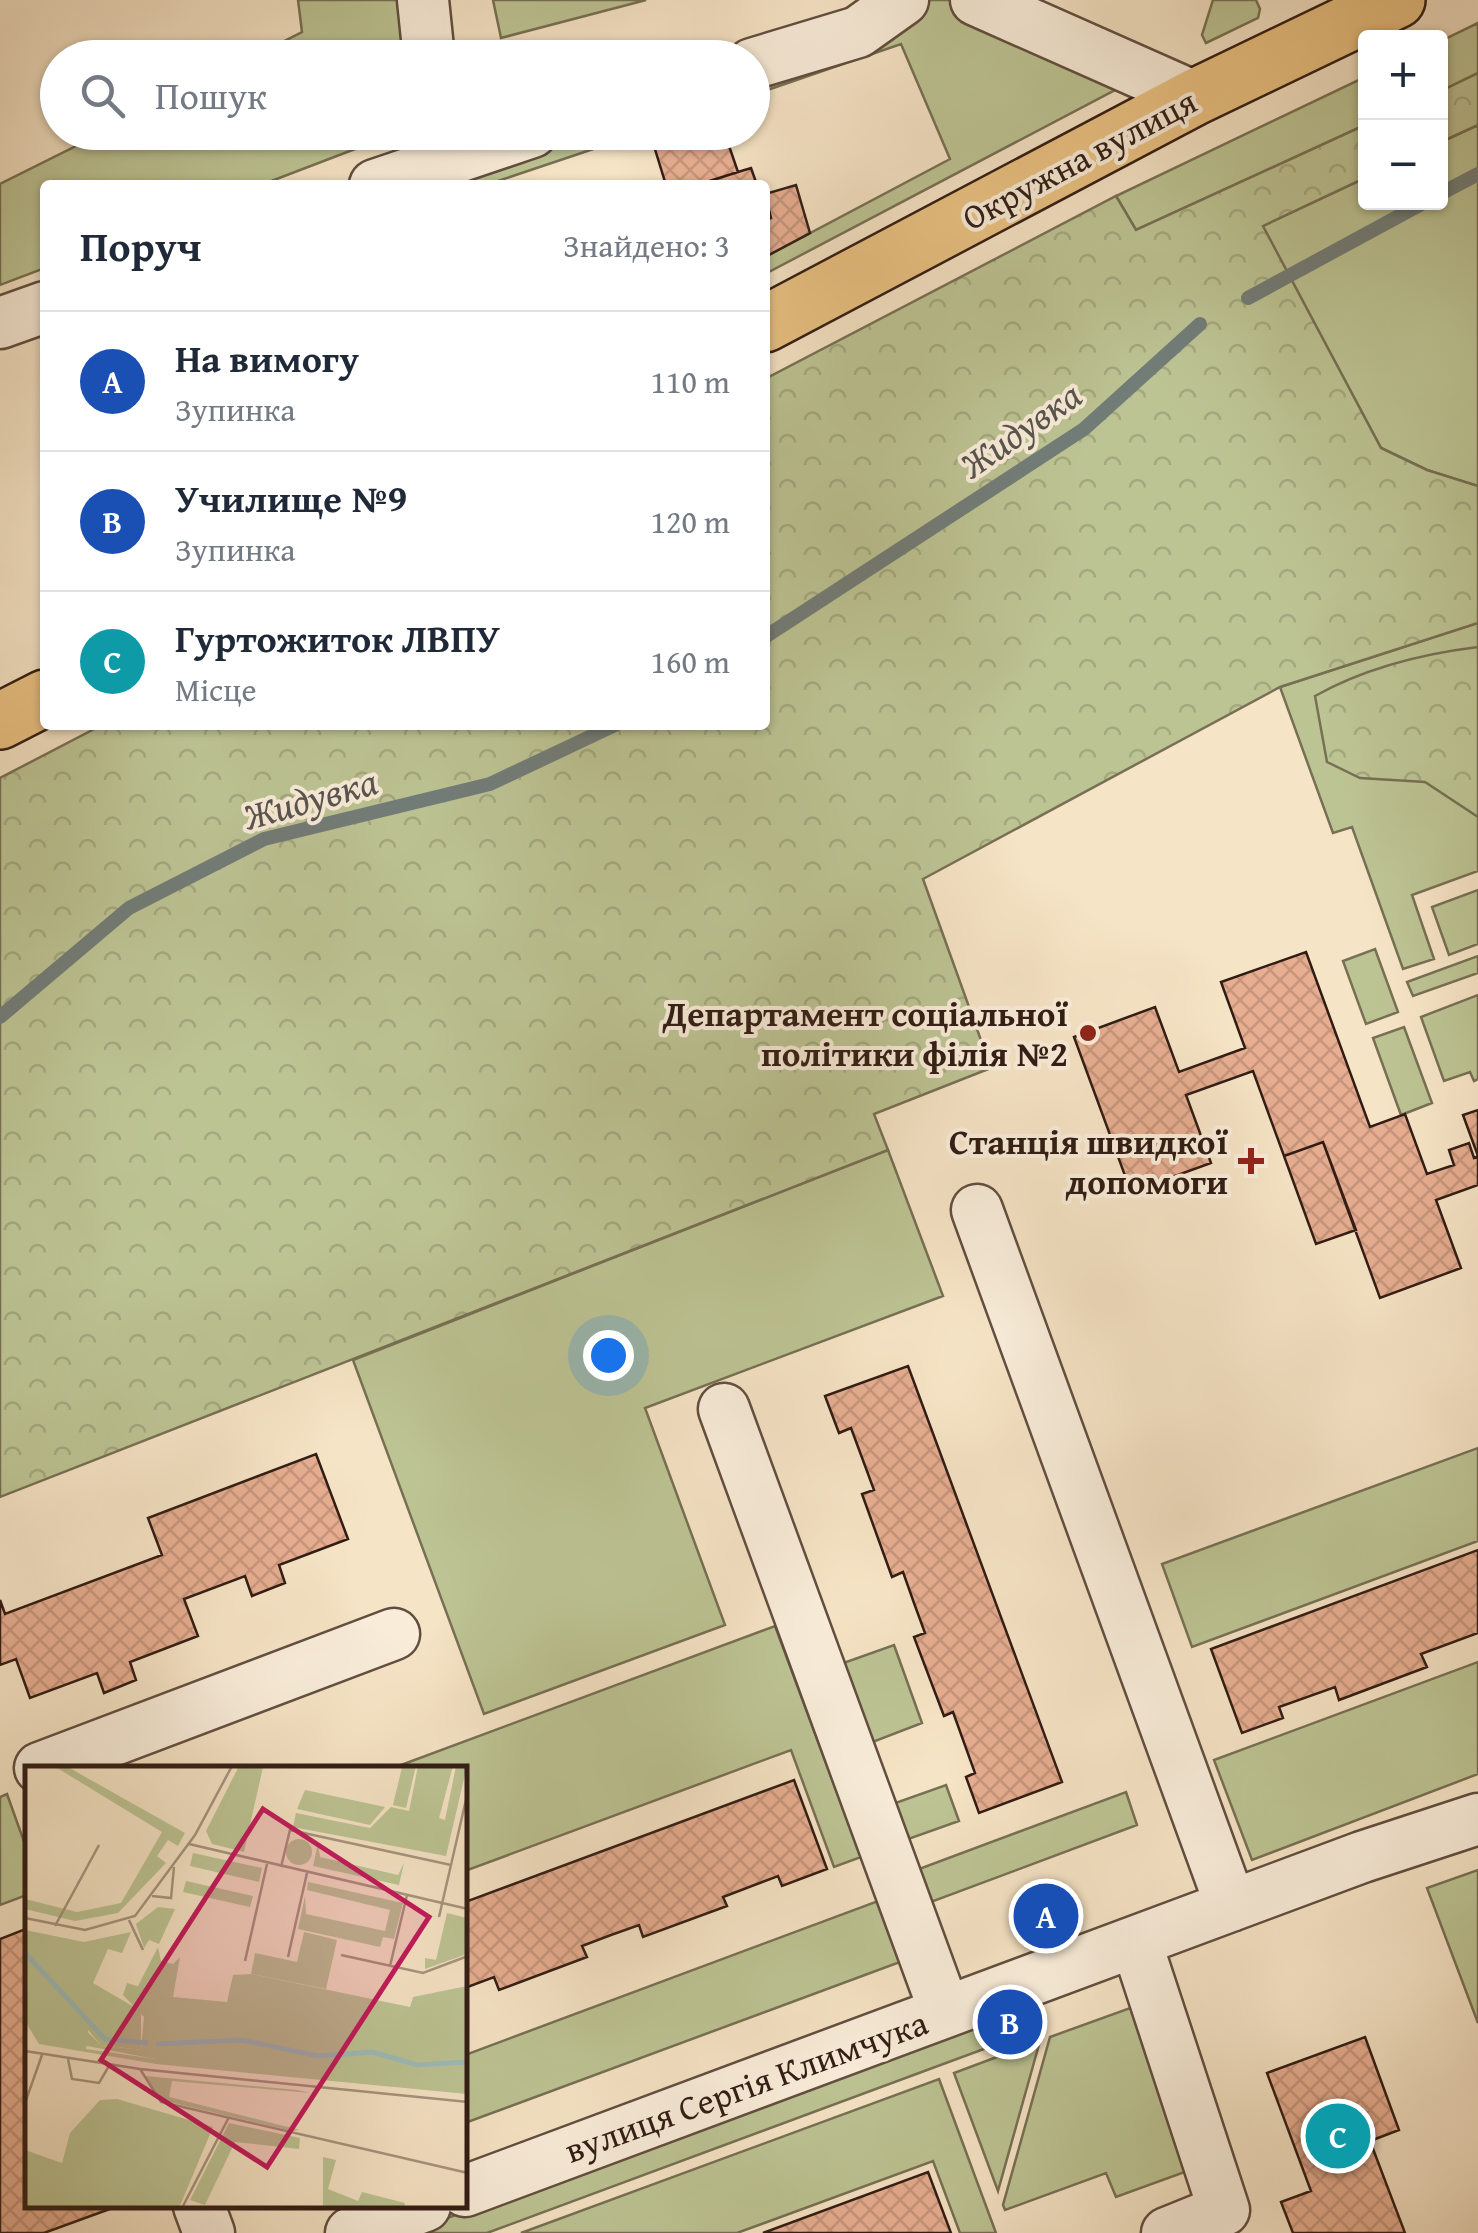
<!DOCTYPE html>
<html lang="uk">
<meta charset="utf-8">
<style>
:root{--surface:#fff;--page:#f2f2f3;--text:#1f2937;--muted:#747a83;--line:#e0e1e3;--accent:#8f2418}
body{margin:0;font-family:"Gentium Book Plus",serif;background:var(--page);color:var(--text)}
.controls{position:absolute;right:30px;top:30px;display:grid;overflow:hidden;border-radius:10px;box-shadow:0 2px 8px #0004}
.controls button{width:90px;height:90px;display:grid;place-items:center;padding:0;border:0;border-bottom:2px solid var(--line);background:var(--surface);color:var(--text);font:50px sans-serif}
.you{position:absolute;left:608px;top:1355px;width:35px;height:35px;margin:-25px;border:8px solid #fff;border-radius:50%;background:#1a73e8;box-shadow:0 0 0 15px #1a73e833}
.badge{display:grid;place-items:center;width:65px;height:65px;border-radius:50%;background:var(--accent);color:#fff;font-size:32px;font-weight:700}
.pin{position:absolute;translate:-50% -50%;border:5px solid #fff;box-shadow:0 2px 10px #0006}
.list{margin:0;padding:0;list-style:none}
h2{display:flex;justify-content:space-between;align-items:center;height:130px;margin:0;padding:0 40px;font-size:42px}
h2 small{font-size:32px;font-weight:400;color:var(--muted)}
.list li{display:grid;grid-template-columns:65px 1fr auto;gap:30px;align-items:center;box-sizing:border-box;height:140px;padding:0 40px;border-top:2px solid var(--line)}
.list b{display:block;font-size:38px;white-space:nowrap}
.list p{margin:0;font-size:32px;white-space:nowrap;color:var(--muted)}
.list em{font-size:32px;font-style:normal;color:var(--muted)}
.icon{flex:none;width:55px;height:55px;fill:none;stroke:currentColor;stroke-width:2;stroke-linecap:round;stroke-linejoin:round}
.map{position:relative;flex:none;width:1478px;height:2233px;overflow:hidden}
.search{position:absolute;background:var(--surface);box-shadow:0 2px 8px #0004;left:40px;top:40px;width:730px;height:110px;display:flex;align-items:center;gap:25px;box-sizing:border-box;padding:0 35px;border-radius:55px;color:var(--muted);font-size:38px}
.panel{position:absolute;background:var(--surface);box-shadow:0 2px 8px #0004;left:40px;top:180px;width:730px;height:550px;border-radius:10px}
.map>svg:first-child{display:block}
</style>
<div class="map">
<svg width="1478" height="2233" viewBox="0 0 1478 2233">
<defs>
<pattern id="forest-crowns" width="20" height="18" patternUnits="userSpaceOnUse" patternTransform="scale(2.5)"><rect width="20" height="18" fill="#bdc494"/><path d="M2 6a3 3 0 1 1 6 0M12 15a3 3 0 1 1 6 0" fill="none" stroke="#a3a87f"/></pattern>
<pattern id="building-cross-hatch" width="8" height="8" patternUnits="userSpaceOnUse" patternTransform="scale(2.5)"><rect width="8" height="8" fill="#e7ae91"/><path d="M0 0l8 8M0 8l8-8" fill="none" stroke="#c7957c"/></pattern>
</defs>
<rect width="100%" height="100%" fill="#f6e4c6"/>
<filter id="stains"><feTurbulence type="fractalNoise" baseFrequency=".002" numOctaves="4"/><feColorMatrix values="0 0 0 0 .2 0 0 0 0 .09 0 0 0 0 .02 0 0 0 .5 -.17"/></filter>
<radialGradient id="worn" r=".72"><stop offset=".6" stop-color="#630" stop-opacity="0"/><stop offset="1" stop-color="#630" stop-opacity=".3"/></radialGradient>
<!-- green -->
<path fill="#bdc494" stroke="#777054" stroke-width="2.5" d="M298,0H400L406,57L251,58L302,32Z
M493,0H646L501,38Z
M925,0H950L1134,80L765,274V257L950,159L901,44L753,95L752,74Z
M1213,0H1256L1260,9L1258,18L1206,43L1202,35Z
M1478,23V73L1441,91V41Z
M1365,77V125L1136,230L1116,196Z
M1478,125V486L1427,470L1381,448L1262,226L1365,178L1366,202H1440L1441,142Z
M102,133V132L397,133L261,185H45V268L0,285V184Z
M566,133H641L486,185H404Z
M1478,623V871L1412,895L1434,959L1403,969L1352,827L1333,833L1280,687Z
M1478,890V944L1449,955L1432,907Z
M1375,949L1398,1012L1366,1024L1343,961Z
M1478,956V973L1413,996L1407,982Z
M1478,995V1079L1474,1081L1470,1072L1444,1081L1421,1017Z
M1404,1027L1432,1103L1401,1115L1373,1038Z
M888,1150L943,1296L645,1408L725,1625L484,1714L353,1360Z
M1478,1448V1541L1192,1647L1162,1564Z
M775,1626L861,1857L834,1867L791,1750L465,1871V1768H393Z
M894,1645L922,1723L865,1745L835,1666Z
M1478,1662V1774L1252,1860L1214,1760Z
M946,1785L959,1821L900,1842L887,1806Z
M1126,1792L1137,1825L923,1905L911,1872Z
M7,1794L27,1850V1895L0,1905V1797Z
M1478,1870V2023L1427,1888Z
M878,1901L900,1962L465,2123V2055Z
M1144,2003L1204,2165L1116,2197L1106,2173L1005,2210L1003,2205L1050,2037Z
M983,2024L992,2046L487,2233H406Z
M1040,2041L998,2191L954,2073Z
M939,2079L996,2233H960L933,2161L737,2233H521Z"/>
<!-- forest -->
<path fill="url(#forest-crowns)" stroke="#777054" stroke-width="2.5" d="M1478,73V125L1441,142V91Z
M1365,125V178L1263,226L1381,448L1427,470L1478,486V623L1280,687L923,879L991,1068L874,1114L888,1150L0,1497V778L102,725H765V379L1116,196L1136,230Z
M1478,647V817L1425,782L1360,778L1327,762L1315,696C1365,668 1421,654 1478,647Z"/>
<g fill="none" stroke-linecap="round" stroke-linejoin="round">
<!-- stream -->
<path stroke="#727d79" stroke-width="14" d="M1440,194L1478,174
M1248,298L1425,202
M765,637L1084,429L1200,324
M0,1017L129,908L264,839L490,784L615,725"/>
</g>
<!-- building -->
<path fill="url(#building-cross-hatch)" stroke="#311c14" stroke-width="2.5" d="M713,132L715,141L726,137L738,172L697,185H666L650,133Z
M751,168L757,185H697L738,172Z
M796,185L810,233L765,257V221L771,218L765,194Z
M1306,952L1370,1127L1405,1114L1427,1174L1454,1165L1449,1150L1469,1143L1474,1158L1478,1156V1185L1436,1200L1461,1268L1380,1298L1323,1142L1284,1156L1253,1071L1186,1095L1211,1163L1131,1192L1074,1037L1155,1007L1179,1072L1245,1048L1221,982Z
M1478,1110V1156L1463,1115Z
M1323,1142L1356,1230L1316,1244L1284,1156Z
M908,1366L1062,1782L979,1813L966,1777L975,1773L953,1712L944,1716L914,1637L925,1633L914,1603L903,1572L892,1577L862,1494L874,1490L851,1428L839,1433L825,1396Z
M316,1454L348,1539L279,1565L285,1583L252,1596L245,1576L184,1599L198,1636L130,1662L136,1680L104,1693L97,1673L30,1698L16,1659L0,1665V1600L5,1614L162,1555L148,1518Z
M1478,1550V1633L1421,1654L1427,1667L1339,1700L1335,1687L1279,1707L1283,1718L1242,1733L1211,1649Z
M794,1780L827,1869L782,1886L778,1876L723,1897L727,1906L643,1937L639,1925L611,1935L582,1946L587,1957L499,1990L494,1977L465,1988V1902Z
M28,1928V2206H118L44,2233H0V1939Z
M1022,2018L1026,2028L996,2040L993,2029Z
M1365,2037L1399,2130L1370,2141L1405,2233H1293L1281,2202L1311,2191L1267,2073Z
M928,2172L951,2233H763Z"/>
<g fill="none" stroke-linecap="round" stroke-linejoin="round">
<!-- minor casing -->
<g stroke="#624e40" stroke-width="55">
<path id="minor" d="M423,0L429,58
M976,0L1195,97
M752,64L858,32L903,0
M375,185L532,132
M0,323L45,307
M977,1210L1231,1906
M724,1409L945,2012
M40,1768L394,1634
M1136,1942L1224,2210L1167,2233
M465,2191L1362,1857L1478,1819
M199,2206L209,2233
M351,2233L425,2206"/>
</g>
<!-- major casing -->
<g stroke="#311c14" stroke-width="60">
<path id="major" d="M765,324L1195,97L1397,0
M0,721L45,698"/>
</g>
<!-- minor -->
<use href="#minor" stroke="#f9edda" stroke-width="50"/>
<!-- major -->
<use href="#major" stroke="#ebc283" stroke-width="55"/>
</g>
<!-- markers -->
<g fill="#8f2418" stroke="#f9edda" stroke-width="4">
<circle cx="1088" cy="1033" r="10"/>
<path d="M1246 1146h10v10h10v10h-10v10h-10v-10h-10v-10h10z"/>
</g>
<g text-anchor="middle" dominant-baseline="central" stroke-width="8" stroke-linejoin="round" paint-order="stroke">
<!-- street labels -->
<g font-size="35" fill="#311c14" stroke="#f9edda">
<text transform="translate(1079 159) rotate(-28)">Окружна вулиця</text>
<text transform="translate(746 2086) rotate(-20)">вулиця Сергія Климчука</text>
</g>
<!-- poi labels -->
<g font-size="35" font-weight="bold" fill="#311c14" stroke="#f9edda" text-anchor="end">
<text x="1068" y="1013">Департамент соціальної<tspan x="1068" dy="40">політики філія №2</tspan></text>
<text x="1228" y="1141">Станція швидкої<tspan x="1228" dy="40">допомоги</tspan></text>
</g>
<!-- water labels -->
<g font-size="38" font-style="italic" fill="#57544f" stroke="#f9edda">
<text transform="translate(1020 429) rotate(-35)">Жидувка</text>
<text transform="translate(310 798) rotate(-16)">Жидувка</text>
</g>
</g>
<!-- overview -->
<g transform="translate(25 1766)">
<rect width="442" height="442" fill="#f6e4c6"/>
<path d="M29,0H41L160,67L153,80L143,74L132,90L141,97L93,147L50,155L0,143V133L52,146L96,137L137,66ZM214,0L238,1L219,86L187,78L181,65ZM391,0L381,42L368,39L377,1ZM393,0H428L414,52L420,54L431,0H442L421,90L268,61L271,47L345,62L366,41L384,45ZM280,24L360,41L345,59L272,43ZM261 86a13 13 0 1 1 26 0a13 13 0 1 1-26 0ZM293,78L295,91L373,109L379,97L374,119L288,100ZM168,87L237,102L234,116L165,100ZM161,115L228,130L225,141L158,126ZM283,116L378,137L369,173L358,171L355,181L273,163L280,130L281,148L360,165L365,144L282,124ZM133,141L150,143L134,178L124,174L119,182L111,158ZM422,147L442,152V188L400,203V192L411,194ZM0,164L59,176L106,166L97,187L83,183L68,217L116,245V284L76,279L63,264L61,283L131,293V298L14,278L0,255ZM279,166L312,174L301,223L226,208L230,187L272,196ZM133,181L136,195L148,198L155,191L148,231L112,222ZM120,310L272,324L286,327L147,315L144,331L275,364L267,365L136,334ZM92,333L188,361L154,442H0V384L37,397L45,367L75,334ZM204,357L275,372L274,383L210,376L180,439L165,434Z" fill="#bdc494"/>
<path d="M130,197L148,219L145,228L118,219ZM226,208L385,241L388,231L442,220V328L131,298L130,293L31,274L46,250L76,279L116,284L119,251L98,229L102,217L148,231L202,236L208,209Z" fill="#bdc494"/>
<path d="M298,391L311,394L303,423L333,435L337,426L380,437L379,442H298Z" fill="#bdc494"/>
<path fill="none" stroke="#9ebdbc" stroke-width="5" d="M0,187L80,273L123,277M131,278L217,274L293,290L348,286L392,299L443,296"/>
<path fill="none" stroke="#a7947f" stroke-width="2.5" d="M164,78L443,143M256,101L265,64L426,99M127,130L146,132L149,101M414,151L443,25M0,152L60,164L110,150L170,69L207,0M104,154L118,184M30,160L74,79M316,189L398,207L443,190M263,191L282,107M220,195L242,98M365,200L382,129M0,285L115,303L443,336M43,293L47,313L74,317L84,300M115,303L136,336L443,407M0,337L17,289M157,442L204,351"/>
<path fill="#c2185b" fill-opacity="0.15" stroke="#c2185b" stroke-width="5" d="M238,43L404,151L242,401L76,294Z"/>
<rect width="442" height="442" fill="none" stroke="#311c14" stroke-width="5"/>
</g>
<rect width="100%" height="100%" filter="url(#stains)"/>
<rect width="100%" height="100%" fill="url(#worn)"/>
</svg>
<div class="controls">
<button>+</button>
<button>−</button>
</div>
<div class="you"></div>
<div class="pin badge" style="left:1046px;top:1916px;background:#1a4fb4">A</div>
<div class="pin badge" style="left:1010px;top:2022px;background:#1a4fb4">B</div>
<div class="pin badge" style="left:1338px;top:2136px;background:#0f9aa8">C</div>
<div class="search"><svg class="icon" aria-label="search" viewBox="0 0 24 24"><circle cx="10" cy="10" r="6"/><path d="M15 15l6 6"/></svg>Пошук</div>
<section class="panel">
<h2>Поруч<small>Знайдено: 3</small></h2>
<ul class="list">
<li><span class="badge" style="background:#1a4fb4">A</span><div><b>На вимогу</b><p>Зупинка</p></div><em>110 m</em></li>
<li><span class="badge" style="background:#1a4fb4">B</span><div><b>Училище №9</b><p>Зупинка</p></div><em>120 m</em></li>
<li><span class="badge" style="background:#0f9aa8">C</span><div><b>Гуртожиток ЛВПУ</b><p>Місце</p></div><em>160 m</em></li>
</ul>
</section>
</div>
